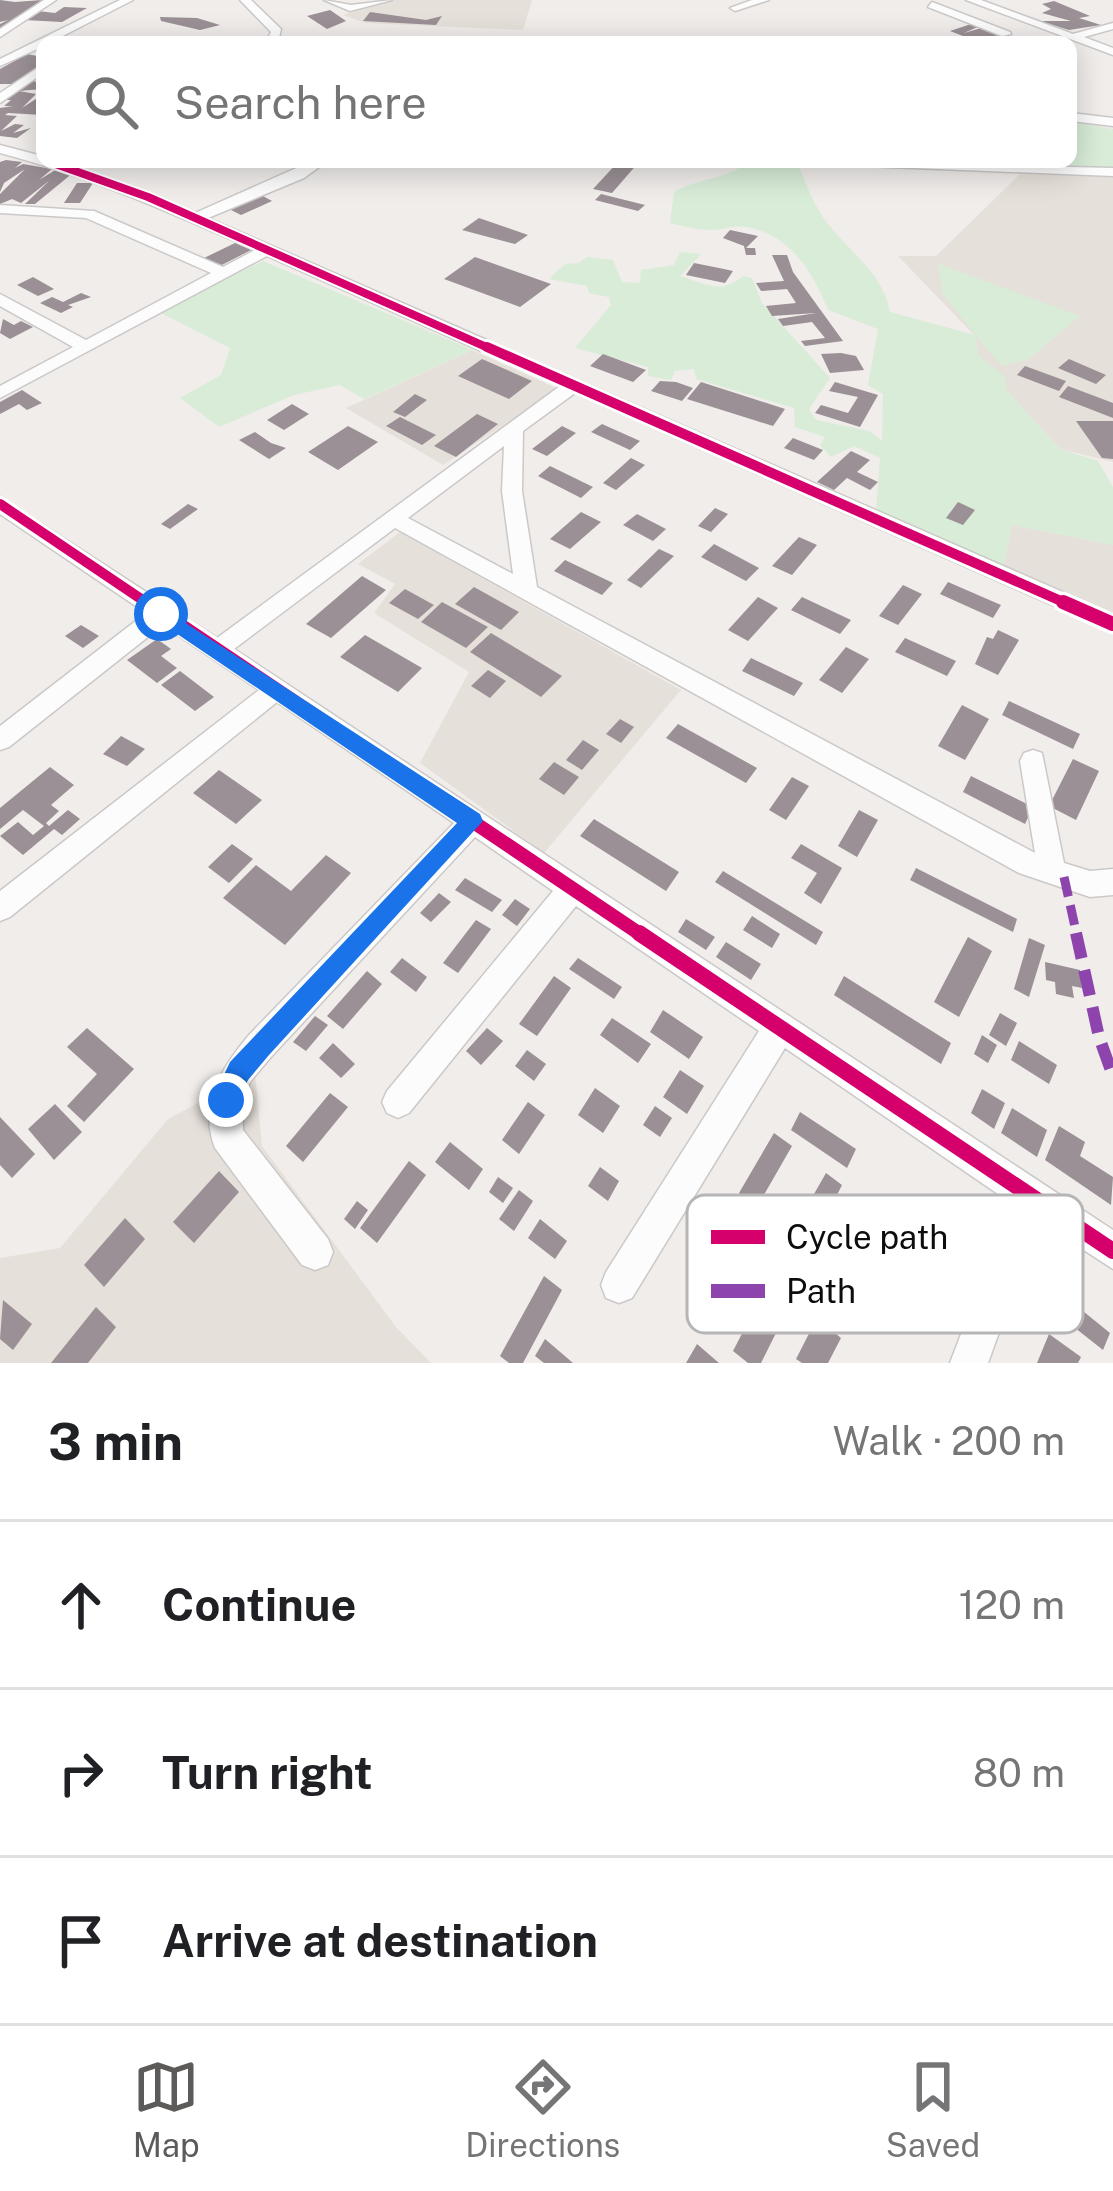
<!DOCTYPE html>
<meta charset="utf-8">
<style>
:root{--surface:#fff;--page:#f6f6f6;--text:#202124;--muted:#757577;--line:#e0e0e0;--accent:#5d5b5a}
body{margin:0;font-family:"Public Sans",sans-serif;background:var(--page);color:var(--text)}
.stop{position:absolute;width:36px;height:36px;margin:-27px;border:9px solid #1a73e8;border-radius:50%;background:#fff}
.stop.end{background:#1a73e8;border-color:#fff;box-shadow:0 3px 12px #0008}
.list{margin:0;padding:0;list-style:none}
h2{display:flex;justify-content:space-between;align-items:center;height:156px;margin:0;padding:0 48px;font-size:51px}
h2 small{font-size:39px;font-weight:400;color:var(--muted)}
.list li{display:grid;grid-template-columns:78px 1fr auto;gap:36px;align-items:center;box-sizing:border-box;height:168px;padding:0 48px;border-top:3px solid var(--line)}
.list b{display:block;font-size:45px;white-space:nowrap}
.list em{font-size:39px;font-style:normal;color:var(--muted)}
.icon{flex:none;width:66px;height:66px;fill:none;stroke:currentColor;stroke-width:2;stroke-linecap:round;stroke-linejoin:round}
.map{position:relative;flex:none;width:1113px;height:1363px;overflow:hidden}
.search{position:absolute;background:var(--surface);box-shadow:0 6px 30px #0003;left:36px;right:36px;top:36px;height:132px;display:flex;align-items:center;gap:30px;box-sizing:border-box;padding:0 42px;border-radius:18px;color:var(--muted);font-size:45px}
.sheet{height:660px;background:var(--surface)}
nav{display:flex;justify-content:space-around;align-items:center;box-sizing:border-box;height:168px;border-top:3px solid var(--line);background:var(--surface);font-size:33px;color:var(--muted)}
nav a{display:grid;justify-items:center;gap:6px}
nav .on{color:var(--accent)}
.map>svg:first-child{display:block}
</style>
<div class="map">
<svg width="1113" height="1363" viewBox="0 0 1113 1363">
<rect width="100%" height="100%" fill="#f0edeb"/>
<!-- built -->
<path fill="#e6e0da" d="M395,0H532L523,30L366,23L343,15Z
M1022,172L1113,175V462L1060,449L1006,390L1004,377L978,356L975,336L898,256H936Z
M473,350L558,389L443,465L346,408Z
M1012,525L1113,545V614L1003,567Z
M400,532L681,690L544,853L420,763L469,672L374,613L395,584L358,564Z
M255,1073L262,1146L396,1327L431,1363H0V1258L60,1248L168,1119Z"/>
<!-- green -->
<path fill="#d8ecd8" d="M1071,122L1113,129V169L1002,162H1071Z
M747,162H797C806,183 814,207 828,224C850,252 884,275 890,312L975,335L942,293L939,264L1080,316L1029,359L1002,366L976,336L978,355L1005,377L1006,390L1060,449L1098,461L1113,487V545L1012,525L1003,567L876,514L880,458L854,446L831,457L820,445L825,437L795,427L794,408L696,379L694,369L675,371L671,380L648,376V367L575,348L611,305L609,297L589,293L587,286L549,279L565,264L579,263L587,257L613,260L622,282L640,283L641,270L674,265L680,252L701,254L680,276C705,283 721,296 743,276L752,278L762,303L830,378L809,409L816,420L869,431L882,441L883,394L868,385L878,329L828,310C813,272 789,233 745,227C733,225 720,231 707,230C695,229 682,226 670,223L674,192C698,178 727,180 747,162Z
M263,261L473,350L364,399L340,385L294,395L219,427L180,398L221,375L230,348L159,312Z"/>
<!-- building -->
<path fill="#9a9095" d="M0,0L15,2L42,0L0,32V24L8,20L0,22V9L8,6L0,9Z
M1054,1L1090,16L1079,18L1101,25L1069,30L1040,21H1071L1042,13L1051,9L1042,4Z
M64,7L87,8L62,22L24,20L38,11L55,13Z
M330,10L346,21L327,29L307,16Z
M370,12L426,20L442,16L436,25L363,21Z
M160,17L197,18L220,25L200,30L161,21Z
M974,23L982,25L964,33L985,27L1005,34L973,40L950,31Z
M27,54L42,57V66L13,84H0V69Z
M28,81L42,82V89L19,91L36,94L22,108L42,95V115L8,113L5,115L17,116L1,131L15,124L24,125L13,133L31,128L17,138L0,136V108L13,106H4L11,100H0V96H11Z
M6,160L22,162L15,168L23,164L52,169L39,180L57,169L74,172L35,204H25L50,180L21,203L12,199L0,204V194L25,169L4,183L0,192V162Z
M618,162H639L612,193L593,189Z
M77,183H93L80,203H64Z
M601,194L645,205L638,211L595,200Z
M261,195L272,201L241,215L229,209Z
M479,218L528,235L515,244L462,230Z
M730,230L758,236L746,248H755L756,255H746L744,246L723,238Z
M235,243L251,250L220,266L204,258Z
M772,255H787L793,272L843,341L805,346L801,341L825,338L812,322L783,326L778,319L816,313L772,316L766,306L796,303L787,289L761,291L756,283L784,281Z
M475,257L551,284L520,307L444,279Z
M694,263L719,268L733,271L725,283L686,275Z
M33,277L54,289L38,296L17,285Z
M81,293L91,297L68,305L73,307L61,313L40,303L52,297L63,302Z
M3,319L14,325L21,321L33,327L10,339L0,333Z
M841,353L856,356L864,370L830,373L821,354Z
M603,354L646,370L633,382L590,366Z
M482,359L532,381L509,399L458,376Z
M1069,359L1106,375L1096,384L1058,368Z
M1025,366L1066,381L1059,391L1017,375Z
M660,381L676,382L693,388L682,401L651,391Z
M701,382L785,409L773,426L687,399Z
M835,382L878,395L860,427L815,413L821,405L848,413L858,397L829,391Z
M1068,386L1113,403V418L1059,397Z
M22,390L42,403L27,410L19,404L0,414V402Z
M415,394L427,400L405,417L393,412Z
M292,404L309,414L284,430L267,420Z
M477,414L498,424L456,457L434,446Z
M400,417L436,435L422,445L386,426Z
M1076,421H1113V459L1102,458Z
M602,424L640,441L630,450L591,432Z
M348,426L378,442L338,470L308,452Z
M562,426L576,433L547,456L532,449Z
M255,432L271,443L286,448L269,459L239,440Z
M793,438L823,450L814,460L784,448Z
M851,451L870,460L857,472L878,482L870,490L847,478L834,490L817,482Z
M631,458L645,465L616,490L603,483Z
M550,466L593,487L581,498L538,476Z
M958,502L975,510L963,525L946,518Z
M188,504L198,509L170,529L161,524Z
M715,508L728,514L711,532L698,526Z
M581,512L601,522L570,549L550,539Z
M637,514L666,529L653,541L623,525Z
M799,537L817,545L792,575L772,566Z
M714,544L759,568L746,581L701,557Z
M659,549L674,556L641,588L627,580Z
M565,560L613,583L602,595L554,571Z
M362,576L386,590L331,638L306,624Z
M948,582L1001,605L993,618L940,594Z
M903,585L922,594L898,625L879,616Z
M474,587L519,612L501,630L455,604Z
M405,589L434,605L418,619L389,603Z
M758,597L778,608L748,641L728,630Z
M802,597L851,620L840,634L791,610Z
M442,602L488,627L466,648L421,622Z
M81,625L99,636L83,648L65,636Z
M998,630L1019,640L998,675L975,664L987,637L993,639Z
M491,633L562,676L541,697L470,652Z
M365,635L422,668L398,692L340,657Z
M905,638L956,661L947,676L895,652Z
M157,639L171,649L161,656L177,668L157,683L127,660Z
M846,647L869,659L842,693L819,680Z
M751,658L803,683L794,696L742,671Z
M488,670L506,681L490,698L471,686Z
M180,671L214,697L195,711L161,685Z
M1009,701L1080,734L1073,749L1002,715Z
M962,705L989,719L965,760L938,746Z
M620,719L634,727L621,743L606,734Z
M678,724L757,768L746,783L666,738Z
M121,736L145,749L127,766L103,754Z
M583,740L599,750L582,770L566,760Z
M1073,759L1099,771L1076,820L1049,806Z
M554,762L579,777L564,795L539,779Z
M50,767L74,785L51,805L59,811L46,823L49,826L68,810L80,819L62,835L54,829L23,855L0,836L18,822L33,835L44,826L23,810L0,829V808Z
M219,770L262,800L236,824L193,793Z
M971,776L1033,807L1025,824L963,792Z
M792,777L809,786L786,820L769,810Z
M859,810L878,820L857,857L838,846Z
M594,819L679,872L666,891L580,836Z
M232,844L253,859L229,883L208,867Z
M801,844L842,868L821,904L804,893L817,873L791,858Z
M326,855L351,873L285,945L223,898L256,865L291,891Z
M916,868L1017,919L1013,932L910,880Z
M723,871L823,932L816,945L715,882Z
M465,878L502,900L492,912L455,890Z
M439,893L451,902L431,922L420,913Z
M515,899L530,909L517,926L502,915Z
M752,916L780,934L772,948L743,930Z
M686,919L715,937L706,950L678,932Z
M476,920L491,929L458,973L443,963Z
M968,937L992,951L959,1017L934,1002Z
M1029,938L1045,945L1029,997L1014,989Z
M726,942L761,964L751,980L716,957Z
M402,958L427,977L416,992L390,972Z
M578,958L622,987L614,999L569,969Z
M1045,962L1080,970L1082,988L1072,986L1074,998L1056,994L1055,982L1046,980Z
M367,971L382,984L343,1029L327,1016Z
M554,976L571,988L537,1036L519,1024Z
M844,976L951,1043L941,1064L834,995Z
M663,1010L703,1037L689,1059L650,1032Z
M1000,1013L1017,1023L1006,1046L989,1035Z
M315,1016L328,1025L306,1051L293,1042Z
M612,1018L651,1044L638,1063L600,1035Z
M87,1028L134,1069L84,1122L67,1106L97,1074L67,1047Z
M487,1028L503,1041L481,1065L466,1051Z
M982,1035L997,1045L988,1063L974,1054Z
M1019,1041L1057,1065L1049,1084L1011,1060Z
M333,1043L355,1064L341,1078L319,1058Z
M527,1050L546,1064L534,1081L515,1066Z
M680,1070L704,1086L687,1114L663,1097Z
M595,1088L620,1106L603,1133L578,1115Z
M982,1089L1005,1103L994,1129L971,1113Z
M330,1093L348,1107L303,1162L286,1146Z
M528,1102L545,1115L519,1154L502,1140Z
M55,1104L82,1132L54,1160L28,1129Z
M655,1106L672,1118L660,1137L643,1125Z
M1012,1108L1047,1130L1037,1157L1001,1133Z
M800,1112L856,1149L847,1168L791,1130Z
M0,1117L35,1154L12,1178L0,1165Z
M1059,1126L1085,1142L1080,1156L1113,1177L1111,1205L1045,1160Z
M774,1133L792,1146L757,1207L739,1193Z
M450,1142L483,1169L469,1190L435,1162Z
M409,1161L426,1175L377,1243L360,1228Z
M600,1167L619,1181L608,1201L588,1186Z
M219,1171L239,1192L194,1243L173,1222Z
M826,1173L842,1185L831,1207L814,1194Z
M498,1177L513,1188L503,1203L489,1192Z
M519,1190L533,1201L514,1231L499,1219Z
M357,1201L368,1210L355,1229L344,1219Z
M125,1218L145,1239L104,1287L84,1265Z
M540,1219L567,1241L555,1259L528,1238Z
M773,1274L796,1293L761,1363H748L733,1351Z
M544,1276L562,1290L523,1363H509L500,1356Z
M3,1300L32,1324L13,1350L0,1339Z
M1073,1303L1110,1333L1103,1350L1065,1320Z
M96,1307L116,1327L88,1363H51Z
M817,1318L841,1338L828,1363H802L796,1359Z
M1049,1334L1081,1357L1078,1363H1037Z
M545,1339L573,1363H544L535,1356Z
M697,1344L719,1363H686Z"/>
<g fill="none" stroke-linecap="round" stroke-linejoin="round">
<!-- street casing -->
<g stroke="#cbc9c8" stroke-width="3">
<path id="street" d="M44,0H56L0,37V29Z
M120,0H133L51,42H42V47L0,66V59Z
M240,0H251L281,29L278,42H266L271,32Z
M324,0L351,5L392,0L350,11Z
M752,0H769L735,11L730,8Z
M966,0H981L1073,34L1113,23V29L1084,37L1113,48V55Z
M932,2L1010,32L1011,34L1002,36L928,7Z
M42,65V74L0,103V93Z
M1071,113L1113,118V126L1071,121Z
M0,145L42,156V162H63L195,213L310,162H326L304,178L208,218L1113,614V632L575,393L523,431L522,491L537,587L1035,853L1020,761L1024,753L1033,750L1042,753L1064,863L1090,871L1113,869V895L1090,897L1019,873L395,528L234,649L1113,1230V1269L1039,1221L988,1363H950L1011,1203L785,1048L632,1298L619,1303L606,1298L601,1285L606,1272L759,1031L576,906L409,1113L398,1118L387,1113L382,1102L387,1091L553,891L475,837L271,1057L250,1082L242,1100L243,1130L328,1239L333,1252L328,1265L315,1270L302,1265L215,1148C198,1105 222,1067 249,1035L454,823L277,702L10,917L0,921V891L259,690L163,625L9,747L0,750V726L146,613L0,514V497L217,638L560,386L267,256L0,398V386L73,347L0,306V294L86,340L211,273L86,218L0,213V205L94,211L223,267L255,250C171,213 88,176 0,153ZM504,446L502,491L513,574L408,518Z
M857,162L1113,168V176L864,166Z"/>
</g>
<!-- street -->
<use href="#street" fill="#fdfcfc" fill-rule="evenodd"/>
<!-- quiet-far1 -->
<path stroke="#8e44ad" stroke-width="9" stroke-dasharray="20 9" stroke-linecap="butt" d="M1064,877L1077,936"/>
<!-- quiet -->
<path stroke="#8e44ad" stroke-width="12" stroke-dasharray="26 12" stroke-linecap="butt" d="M1076,933L1099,1037L1113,1076"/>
<!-- cycleway-far3 casing -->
<g stroke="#fff" stroke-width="12">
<path id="cycleway-far3" d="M50,162L148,197L493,350"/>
</g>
<!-- cycleway-far2 casing -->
<g stroke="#fff" stroke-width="16">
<path id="cycleway-far2" d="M487,347L1070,605
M0,504L150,605"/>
</g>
<!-- cycleway-far1 casing -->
<g stroke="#fff" stroke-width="21">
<path id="cycleway-far1" d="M146,602L643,936
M1063,602L1113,624"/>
</g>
<!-- cycleway casing -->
<g stroke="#fff" stroke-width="24">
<path id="cycleway" d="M639,933L1113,1251"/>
</g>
<!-- cycleway-far3 -->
<use href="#cycleway-far3" stroke="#d6006c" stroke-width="8"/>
<!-- cycleway-far2 -->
<use href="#cycleway-far2" stroke="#d6006c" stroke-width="10"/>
<!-- cycleway-far1 -->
<use href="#cycleway-far1" stroke="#d6006c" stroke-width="14"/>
<!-- cycleway -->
<use href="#cycleway" stroke="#d6006c" stroke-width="16"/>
</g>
<!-- route -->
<path fill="#1a73e8" d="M161,607L480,814L483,821L269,1055L248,1080L235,1109L226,1113L216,1109L212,1100L230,1062L457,823L155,619L152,614Z"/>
<!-- legend -->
<rect x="687" y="1195" width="396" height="138" rx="18" fill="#fff" stroke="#b7b6b6" stroke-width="3"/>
<rect x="711" y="1230" width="54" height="14" fill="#d6006c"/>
<rect x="711" y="1284" width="54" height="14" fill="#8e44ad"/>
<g font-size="33" fill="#0e0d0c">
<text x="786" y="1249">Cycle path</text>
<text x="786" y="1303">Path</text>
</g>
</svg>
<div class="stop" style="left:161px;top:614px"></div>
<div class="stop end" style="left:226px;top:1100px"></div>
<div class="search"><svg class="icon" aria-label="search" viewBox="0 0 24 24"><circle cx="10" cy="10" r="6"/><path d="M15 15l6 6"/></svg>Search here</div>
</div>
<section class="sheet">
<h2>3 min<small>Walk · 200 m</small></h2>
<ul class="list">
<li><svg class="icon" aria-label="ahead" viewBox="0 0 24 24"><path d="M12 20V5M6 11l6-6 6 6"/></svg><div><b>Continue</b></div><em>120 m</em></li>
<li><svg class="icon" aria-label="right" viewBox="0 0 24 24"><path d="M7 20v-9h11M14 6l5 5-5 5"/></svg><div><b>Turn right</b></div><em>80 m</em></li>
<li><svg class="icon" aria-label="arrive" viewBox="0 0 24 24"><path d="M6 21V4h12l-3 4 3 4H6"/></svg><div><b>Arrive at destination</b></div></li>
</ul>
</section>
<nav>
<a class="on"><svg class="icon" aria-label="map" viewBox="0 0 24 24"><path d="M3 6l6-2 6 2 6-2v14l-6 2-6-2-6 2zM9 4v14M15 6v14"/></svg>Map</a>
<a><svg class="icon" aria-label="directions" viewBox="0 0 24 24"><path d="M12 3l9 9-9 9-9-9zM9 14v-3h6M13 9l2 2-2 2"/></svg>Directions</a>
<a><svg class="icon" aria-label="saved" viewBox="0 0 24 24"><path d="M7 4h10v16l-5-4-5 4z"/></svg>Saved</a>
</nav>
